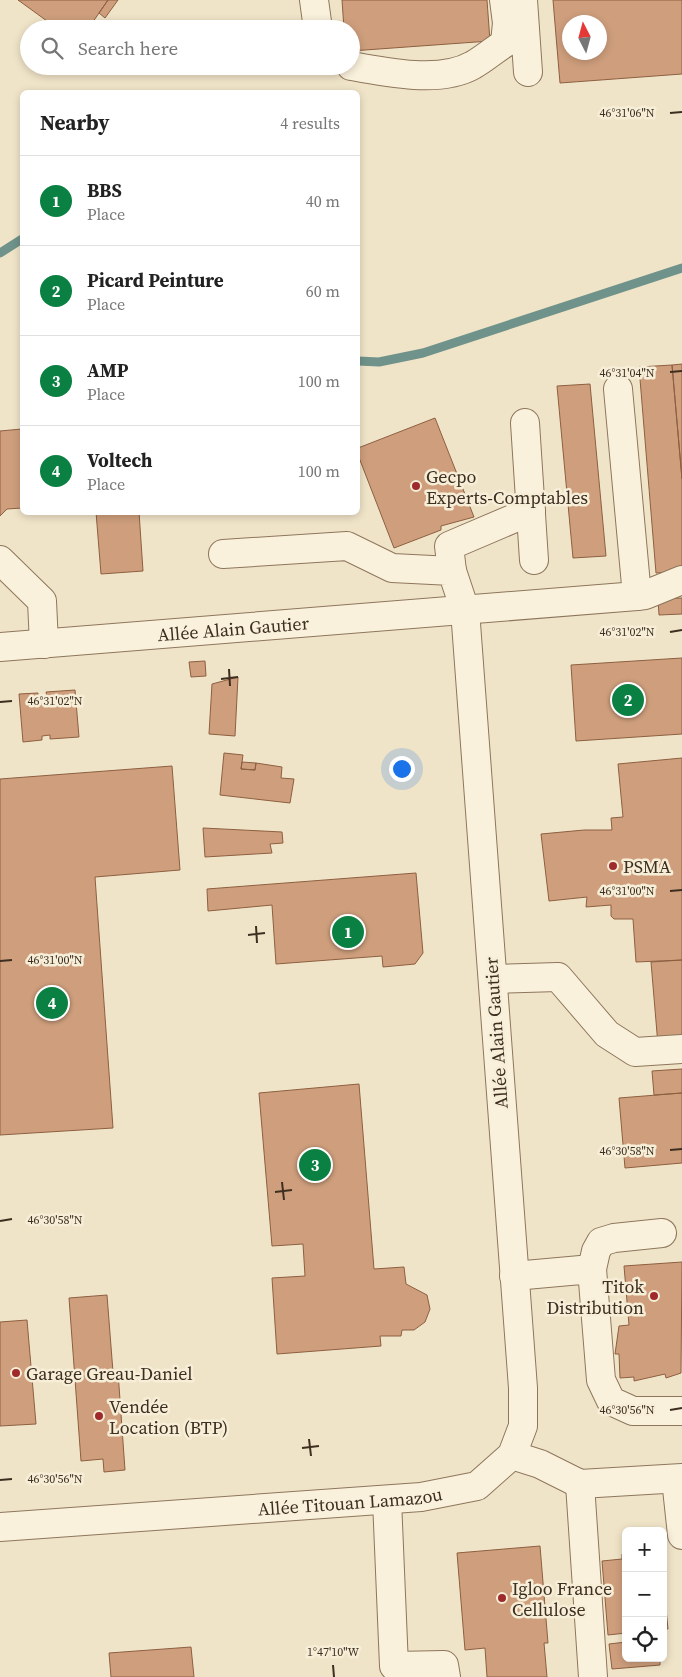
<!DOCTYPE html>
<meta charset="utf-8">
<style>
:root{--surface:#fff;--page:#f2f2f2;--text:#222;--muted:#767676;--line:#e0e0e0;--accent:#0b8043}
body{margin:0;font-family:"Source Serif 4",serif;background:var(--page);color:var(--text)}
.controls{position:absolute;right:15px;bottom:15px;display:grid;overflow:hidden;border-radius:8px;box-shadow:0 2px 8px #0003}
.controls button{width:45px;height:45px;display:grid;place-items:center;padding:0;border:0;border-bottom:1px solid var(--line);background:var(--surface);color:var(--text);font:25px sans-serif}
.compass{position:absolute;left:562px;top:15px;width:45px;height:45px;border-radius:50%;background:var(--surface);box-shadow:0 2px 8px #0003;rotate:354deg}
.you{position:absolute;left:401px;top:768px;width:18px;height:18px;margin:-12px;border:4px solid #fff;border-radius:50%;background:#1a73e8;box-shadow:0 0 0 8px #1a73e833}
.badge{display:grid;place-items:center;width:32px;height:32px;border-radius:50%;background:var(--accent);color:#fff;font-size:16px;font-weight:700}
.pin{position:absolute;translate:-50% -50%;border:2px solid #fff;box-shadow:0 1px 5px #0006}
.list{margin:0;padding:0;list-style:none}
h2{display:flex;justify-content:space-between;align-items:center;height:65px;margin:0;padding:0 20px;font-size:21px}
h2 small{font-size:16px;font-weight:400;color:var(--muted)}
.list li{display:grid;grid-template-columns:32px 1fr auto;gap:15px;align-items:center;box-sizing:border-box;height:90px;padding:0 20px;border-top:1px solid var(--line)}
.list b{display:block;font-size:19px;white-space:nowrap}
.list p{margin:0;font-size:16px;white-space:nowrap;color:var(--muted)}
.list em{font-size:16px;font-style:normal;color:var(--muted)}
.icon{flex:none;width:28px;height:28px;fill:none;stroke:currentColor;stroke-width:2;stroke-linecap:round;stroke-linejoin:round}
.map{position:relative;flex:none;width:682px;height:1677px;overflow:hidden}
.search{position:absolute;background:var(--surface);box-shadow:0 2px 8px #0003;left:20px;top:20px;width:340px;height:55px;display:flex;align-items:center;gap:12px;box-sizing:border-box;padding:0 18px;border-radius:28px;color:var(--muted);font-size:19px}
.panel{position:absolute;background:var(--surface);box-shadow:0 2px 8px #0003;left:20px;top:90px;width:340px;height:425px;border-radius:8px}
.map>svg:first-child{display:block}
</style>
<div class="map">
<svg width="682" height="1677" viewBox="0 0 682 1677">
<rect width="100%" height="100%" fill="#f0e4c8"/>
<g fill="none" stroke-linecap="round" stroke-linejoin="round">
<!-- stream -->
<path stroke="#6f938a" stroke-width="9" d="M0,253L22,239
M358,361L379,362L423,353L682,268"/>
</g>
<!-- building -->
<path fill="#cf9f7d" stroke="#8d5f41" fill-rule="evenodd" d="M18,0H108L88,29H51L45,24L47,21Z
M108,0H118L105,18L99,13Z
M342,0H487L490,41L351,51V29H344Z
M553,0H682V74L560,83ZM570,22H600V52H570Z
M682,364V479L672,365Z
M672,365L682,479V571L656,573L639,367Z
M590,384L606,556L573,558L557,386Z
M435,418L474,517L441,526V530L394,548L358,455V448Z
M22,429V508L7,509L0,516V431Z
M96,512H139L143,571L101,574Z
M682,598V614L659,615L658,599Z
M682,658V734L576,741L571,665Z
M205,661L206,676L191,677L189,662Z
M238,677L235,736L209,734L212,684Z
M75,690L79,737L50,739V735L42,736V740L23,742L19,694L38,693V697L47,696L46,692Z
M224,753L243,755L241,769L255,770L256,763L282,767L281,778L294,779L290,803L220,795Z
M682,758V960L636,962L633,919H614L611,916V905L586,907L587,897L549,901L541,834L584,830H612L611,818L623,817L618,764Z
M242,762L256,763L255,770L241,769Z
M172,766L180,870L95,877L113,1128L0,1135V779Z
M203,828L282,832L283,843L270,844L272,853L205,857Z
M416,873L423,953L415,964L383,967L382,956L276,964L272,905L208,911L207,889Z
M682,960V1043L658,1045L651,962Z
M682,1069V1093L654,1095L652,1071Z
M359,1084L374,1269L404,1267L406,1284L427,1295L430,1309L425,1322L414,1330H402L401,1336H380L381,1346L277,1354L272,1278L305,1276L303,1244L272,1246L259,1093Z
M682,1093V1163L625,1168L619,1098Z
M682,1262L681,1373L666,1378L665,1374L634,1381V1377L620,1378L619,1354H615L619,1326L629,1325L624,1266Z
M107,1295L113,1372H118L125,1470L104,1472L103,1459L81,1461L69,1298Z
M27,1320L36,1424L0,1426V1322Z
M540,1546L548,1643H544L547,1677H487L485,1648L465,1650L457,1553Z
M622,1554H626V1633L608,1635L602,1561L622,1559Z
M663,1579L668,1629H663Z
M626,1642V1658H660V1665L612,1669L609,1644Z
M191,1647L194,1677H111L109,1653Z"/>
<g fill="none" stroke-linecap="round" stroke-linejoin="round">
<!-- minor casing -->
<g stroke="#8d765c" stroke-width="30">
<g id="minor">
<path d="M314,0L318,29"/>
<path d="M523,0L528,72"/>
<path d="M351,66C387,72 440,84 473,65C484,59 494,50 505,43L507,23L504,0"/>
<path d="M618,389L637,596"/>
<path d="M525,423L534,560"/>
<path d="M0,560L42,601L44,644"/>
<path d="M452,571L449,546L531,511"/>
<path id="s1" d="M0,647L637,596L645,595L682,580"/>
<path d="M493,979L558,977L607,1034L635,1052L682,1049"/>
<path d="M592,1269L596,1251L601,1242L614,1238L662,1233"/>
<path d="M514,1276L592,1269L601,1380L611,1401L633,1411H682"/>
<path d="M512,1455L540,1464L580,1484L682,1478"/>
<path d="M676,1479L682,1535"/>
<path d="M580,1484L593,1677"/>
<path d="M387,1500L394,1666L444,1665L446,1677"/>
<path id="s2" d="M0,1527L421,1497L477,1486L512,1455L523,1426V1388L465,610L452,571L392,568L347,546L223,554"/>
</g>
</g>
<!-- minor -->
<use href="#minor" stroke="#faf1dc" stroke-width="28"/>
</g>
<!-- ticks -->
<path fill="none" stroke="#3d2e20" stroke-width="2" d="M670,113L682,112M670,372L682,371M670,632L682,630M229,669L230,686M221,679L238,677M0,702L12,701M670,891L682,890M256,926L257,943M248,935L265,933M0,961L12,960M670,1150L682,1149M282,1182L284,1200M275,1192L292,1190M0,1221L12,1219M670,1410L682,1408M309,1439L311,1456M302,1448L319,1446M0,1480L12,1479M333,1665L334,1677"/>
<!-- markers -->
<g fill="#9e2a2b" stroke="#f7eed8" stroke-width="2">
<circle cx="416" cy="486" r="5"/>
<circle cx="613" cy="866" r="5"/>
<circle cx="654" cy="1296" r="5"/>
<circle cx="16" cy="1373" r="5"/>
<circle cx="99" cy="1416" r="5"/>
<circle cx="502" cy="1598" r="5"/>
</g>
<g text-anchor="middle" dominant-baseline="central" stroke-width="5" stroke-linejoin="round" paint-order="stroke">
<!-- poi labels -->
<g font-size="18" fill="#3d2e20" stroke="#f7eed8" text-anchor="start">
<text x="426" y="476">Gecpo<tspan x="426" dy="21">Experts-Comptables</tspan></text>
<text x="623" y="866">PSMA</text>
<text x="644" y="1286" text-anchor="end">Titok<tspan x="644" dy="21">Distribution</tspan></text>
<text x="26" y="1373">Garage Greau-Daniel</text>
<text x="109" y="1406">Vendée<tspan x="109" dy="21">Location (BTP)</tspan></text>
<text x="512" y="1588">Igloo France<tspan x="512" dy="21">Cellulose</tspan></text>
</g>
<!-- street labels -->
<g font-size="18" fill="#3d2e20" stroke="#f7eed8">
<text stroke="none"><textPath href="#s1" startOffset="234">Allée Alain Gautier</textPath></text>
<text transform="translate(496 1033) rotate(-94)">Allée Alain Gautier</text>
<text stroke="none"><textPath href="#s2" startOffset="351">Allée Titouan Lamazou</textPath></text>
</g>
</g>
<g font-size="12" text-anchor="middle" fill="#3d2e20" stroke="#f7eed8" stroke-width="5" stroke-linejoin="round" paint-order="stroke">
<text x="627" y="117">46°31'06"N</text>
<text x="627" y="377">46°31'04"N</text>
<text x="627" y="636">46°31'02"N</text>
<text x="55" y="705">46°31'02"N</text>
<text x="627" y="895">46°31'00"N</text>
<text x="55" y="964">46°31'00"N</text>
<text x="627" y="1155">46°30'58"N</text>
<text x="55" y="1224">46°30'58"N</text>
<text x="627" y="1414">46°30'56"N</text>
<text x="55" y="1483">46°30'56"N</text>
<text x="333" y="1656">1°47'10"W</text>
</g>
</svg>
<div class="controls">
<button>+</button>
<button>−</button>
<button><svg class="icon" aria-label="locate" viewBox="0 0 24 24"><circle cx="12" cy="12" r="6"/><path d="M12 2v4M12 18v4M2 12h4M18 12h4"/></svg></button>
</div>
<svg class="compass" viewBox="-18 -18 36 36"><path d="M0-13l5 13h-10z" fill="#e53935"/><path d="M0 13l5-13h-10z" fill="#767676"/></svg>
<div class="you"></div>
<div class="pin badge" style="left:348px;top:932px">1</div>
<div class="pin badge" style="left:628px;top:700px">2</div>
<div class="pin badge" style="left:315px;top:1165px">3</div>
<div class="pin badge" style="left:52px;top:1003px">4</div>
<div class="search"><svg class="icon" aria-label="search" viewBox="0 0 24 24"><circle cx="10" cy="10" r="6"/><path d="M15 15l6 6"/></svg>Search here</div>
<section class="panel">
<h2>Nearby<small>4 results</small></h2>
<ul class="list">
<li><span class="badge">1</span><div><b>BBS</b><p>Place</p></div><em>40 m</em></li>
<li><span class="badge">2</span><div><b>Picard Peinture</b><p>Place</p></div><em>60 m</em></li>
<li><span class="badge">3</span><div><b>AMP</b><p>Place</p></div><em>100 m</em></li>
<li><span class="badge">4</span><div><b>Voltech</b><p>Place</p></div><em>100 m</em></li>
</ul>
</section>
</div>
